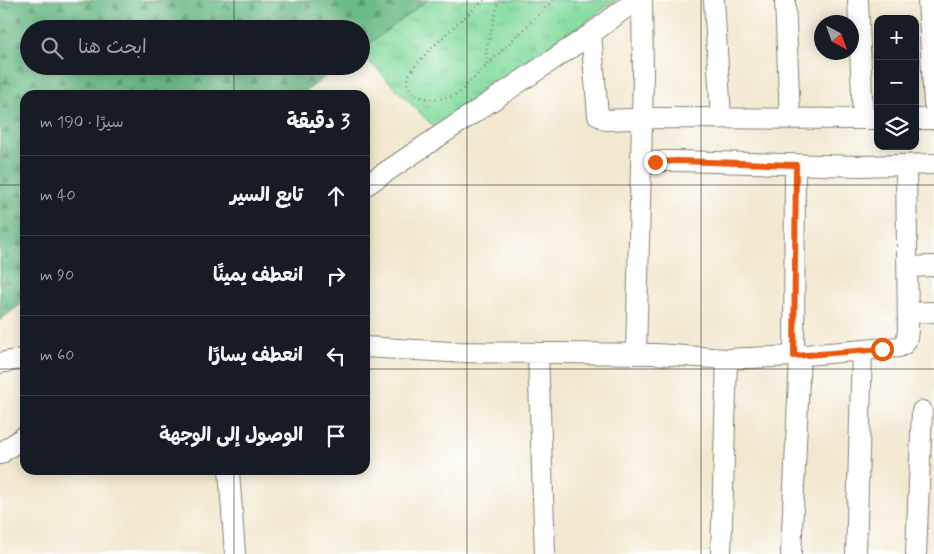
<!DOCTYPE html>
<html lang="ar">
<meta charset="utf-8">
<style>
:root{--surface:#171b24;--page:#242831;--text:#f1f3f6;--muted:#9ea1a6;--line:#363941}
body{margin:0;font-family:Mynerve,"Playpen Sans Arabic",sans-serif;background:var(--page);color:var(--text);direction:rtl}
.controls{position:absolute;right:15px;top:15px;display:grid;overflow:hidden;border-radius:10px;box-shadow:0 2px 12px #0003}
.controls button{width:45px;height:45px;display:grid;place-items:center;padding:0;border:0;border-bottom:1px solid var(--line);background:var(--surface);color:var(--text);font:25px sans-serif}
.compass{position:absolute;left:814px;top:15px;width:45px;height:45px;border-radius:50%;background:var(--surface);box-shadow:0 2px 12px #0003;rotate:139deg}
.stop{position:absolute;width:15px;height:15px;margin:-11px;border:4px solid #ea580c;border-radius:50%;background:#fff}
.stop.end{background:#ea580c;border-color:#fff;box-shadow:0 1px 5px #0008}
.list{margin:0;padding:0;list-style:none}
h2{display:flex;justify-content:space-between;align-items:center;height:65px;margin:0;padding:0 20px;font-size:21px}
h2 small{font-size:16px;font-weight:400;color:var(--muted)}
.list li{display:grid;grid-template-columns:32px 1fr auto;gap:15px;align-items:center;box-sizing:border-box;height:80px;padding:0 20px;border-top:1px solid var(--line)}
.list b{display:block;font-size:19px;white-space:nowrap}
.list em{font-size:16px;font-style:normal;color:var(--muted)}
.icon{flex:none;width:28px;height:28px;fill:none;stroke:currentColor;stroke-width:2;stroke-linecap:round;stroke-linejoin:round}
.map{position:relative;flex:none;width:934px;height:554px;overflow:hidden;direction:ltr}
.search{position:absolute;background:var(--surface);box-shadow:0 2px 12px #0003;left:20px;top:20px;width:350px;height:55px;display:flex;align-items:center;gap:12px;box-sizing:border-box;padding:0 18px;border-radius:28px;color:var(--muted);font-size:19px}
.panel{position:absolute;background:var(--surface);box-shadow:0 2px 12px #0003;left:20px;top:90px;width:350px;height:385px;border-radius:15px;direction:rtl}
.map>svg:first-child{display:block}
</style>
<div class="map">
<svg width="934" height="554" viewBox="0 0 934 554">
<defs>
<pattern id="forest-firs" width="22" height="20" patternUnits="userSpaceOnUse" patternTransform="scale(1.25)"><rect width="22" height="20" fill="#6bbb86"/><path d="M5 1l3.5 6h-7zM16 11l3.5 6h-7z" fill="#57976d"/></pattern>
<pattern id="park-tufts" width="24" height="20" patternUnits="userSpaceOnUse" patternTransform="scale(1.25)"><rect width="24" height="20" fill="#84db9f"/><path d="M3 7l-1-3M5 7V3M7 7l1-3M15 17l-1-3M17 17v-4M19 17l1-3" fill="none" stroke="#71bb88"/></pattern>
</defs>
<rect width="100%" height="100%" fill="#fff"/>
<filter id="ink" filterUnits="userSpaceOnUse"><feTurbulence type="fractalNoise" baseFrequency=".02" numOctaves="2"/><feDisplacementMap in="SourceGraphic" scale="10" xChannelSelector="R" yChannelSelector="G"/><feConvolveMatrix kernelMatrix="1 2 1 2 8 2 1 2 1" color-interpolation-filters="sRGB"/></filter>
<filter id="wash" filterUnits="userSpaceOnUse"><feTurbulence type="fractalNoise" baseFrequency=".0096" numOctaves="4" result="noise"/><feDisplacementMap in="SourceGraphic" scale="20" xChannelSelector="R" yChannelSelector="G"/><feGaussianBlur stdDeviation="1.12" result="paint"/><feColorMatrix in="noise" values="0 0 0 0 0 0 0 0 0 0 0 0 0 0 0 0 0 1.4 0 .05"/><feComposite in="paint" operator="in"/></filter>
<g filter="url(#wash)">
<rect width="100%" height="100%" fill="#f1e8cf"/>
<!-- forest -->
<path fill="url(#forest-firs)" stroke="#446c51" d="M0,0H428L361,50V29H29V66H339L301,95H25V301L0,320Z"/>
<!-- park -->
<path fill="url(#park-tufts)" stroke="#507c5e" d="M428,0H617L435,128L361,53V50Z"/>
</g>
<g filter="url(#ink)">
<g fill="none" stroke-linecap="round" stroke-linejoin="round">
<!-- minor casing -->
<g stroke="#868276" stroke-width="22">
<path id="minor" d="M714,0L721,118
M785,0L790,118
M858,0L863,119
M928,0L934,104
M591,34L598,115L606,120L657,118L878,119
M915,119H934
M641,165L643,75L642,0
M365,186L591,34L636,0
M908,267L934,266
M908,313L934,312
M365,347L450,352L656,354L727,359L794,356L899,347C907,344 907,338 908,330L906,165
M538,353L545,554
M636,354L641,165L663,161H678L860,166L934,164
M794,356L795,165
M0,363L25,358
M0,454L25,436
M229,470L235,554
M721,554L727,359
M791,554L800,356
M856,554L862,351
M916,554L922,411"/>
</g>
<!-- path -->
<path stroke="#868276" stroke-width="2.5" stroke-dasharray="1 4" stroke-linecap="butt" d="M484,0C470,12 413,62 408,77C405,87 412,94 421,97C434,101 447,99 459,93L553,0
M487,64L486,51L499,0"/>
<!-- minor -->
<use href="#minor" stroke="#fff" stroke-width="20"/>
</g>
</g>
<g fill="none" stroke-linecap="round" stroke-linejoin="round" filter="url(#ink)">
<!-- route -->
<path stroke="#ea580c" stroke-width="6" d="M655,162L678,161L796,165L794,356L882,349"/>
</g>
<!-- grid -->
<path fill="none" stroke="#1c1c1c" stroke-width="1" stroke-opacity="0.55" d="M234,0V29M467,0V554M701,0V554M234,66V95M0,185H25M365,185H934M0,369H25M365,369H934M234,470V554"/>
</svg>
<div class="controls">
<button>+</button>
<button>−</button>
<button><svg class="icon" aria-label="layers" viewBox="0 0 24 24"><path d="M12 4l9 5-9 5-9-5zM3 14l9 5 9-5"/></svg></button>
</div>
<svg class="compass" viewBox="-18 -18 36 36"><path d="M0-13l5 13h-10z" fill="#e53935"/><path d="M0 13l5-13h-10z" fill="#9ea1a6"/></svg>
<div class="stop" style="left:882px;top:349px"></div>
<div class="stop end" style="left:655px;top:162px"></div>
<div class="search"><svg class="icon" aria-label="search" viewBox="0 0 24 24"><circle cx="10" cy="10" r="6"/><path d="M15 15l6 6"/></svg>ابحث هنا</div>
<section class="panel">
<h2>3 دقيقة<small>سيرًا · 190 m</small></h2>
<ul class="list">
<li><svg class="icon" aria-label="ahead" viewBox="0 0 24 24"><path d="M12 20V5M6 11l6-6 6 6"/></svg><div><b>تابع السير</b></div><em>40 m</em></li>
<li><svg class="icon" aria-label="right" viewBox="0 0 24 24"><path d="M7 20v-9h11M14 6l5 5-5 5"/></svg><div><b>انعطف يمينًا</b></div><em>90 m</em></li>
<li><svg class="icon" aria-label="left" viewBox="0 0 24 24"><path d="M17 20v-9H6M10 6l-5 5 5 5"/></svg><div><b>انعطف يسارًا</b></div><em>60 m</em></li>
<li><svg class="icon" aria-label="arrive" viewBox="0 0 24 24"><path d="M6 21V4h12l-3 4 3 4H6"/></svg><div><b>الوصول إلى الوجهة</b></div></li>
</ul>
</section>
</div>
